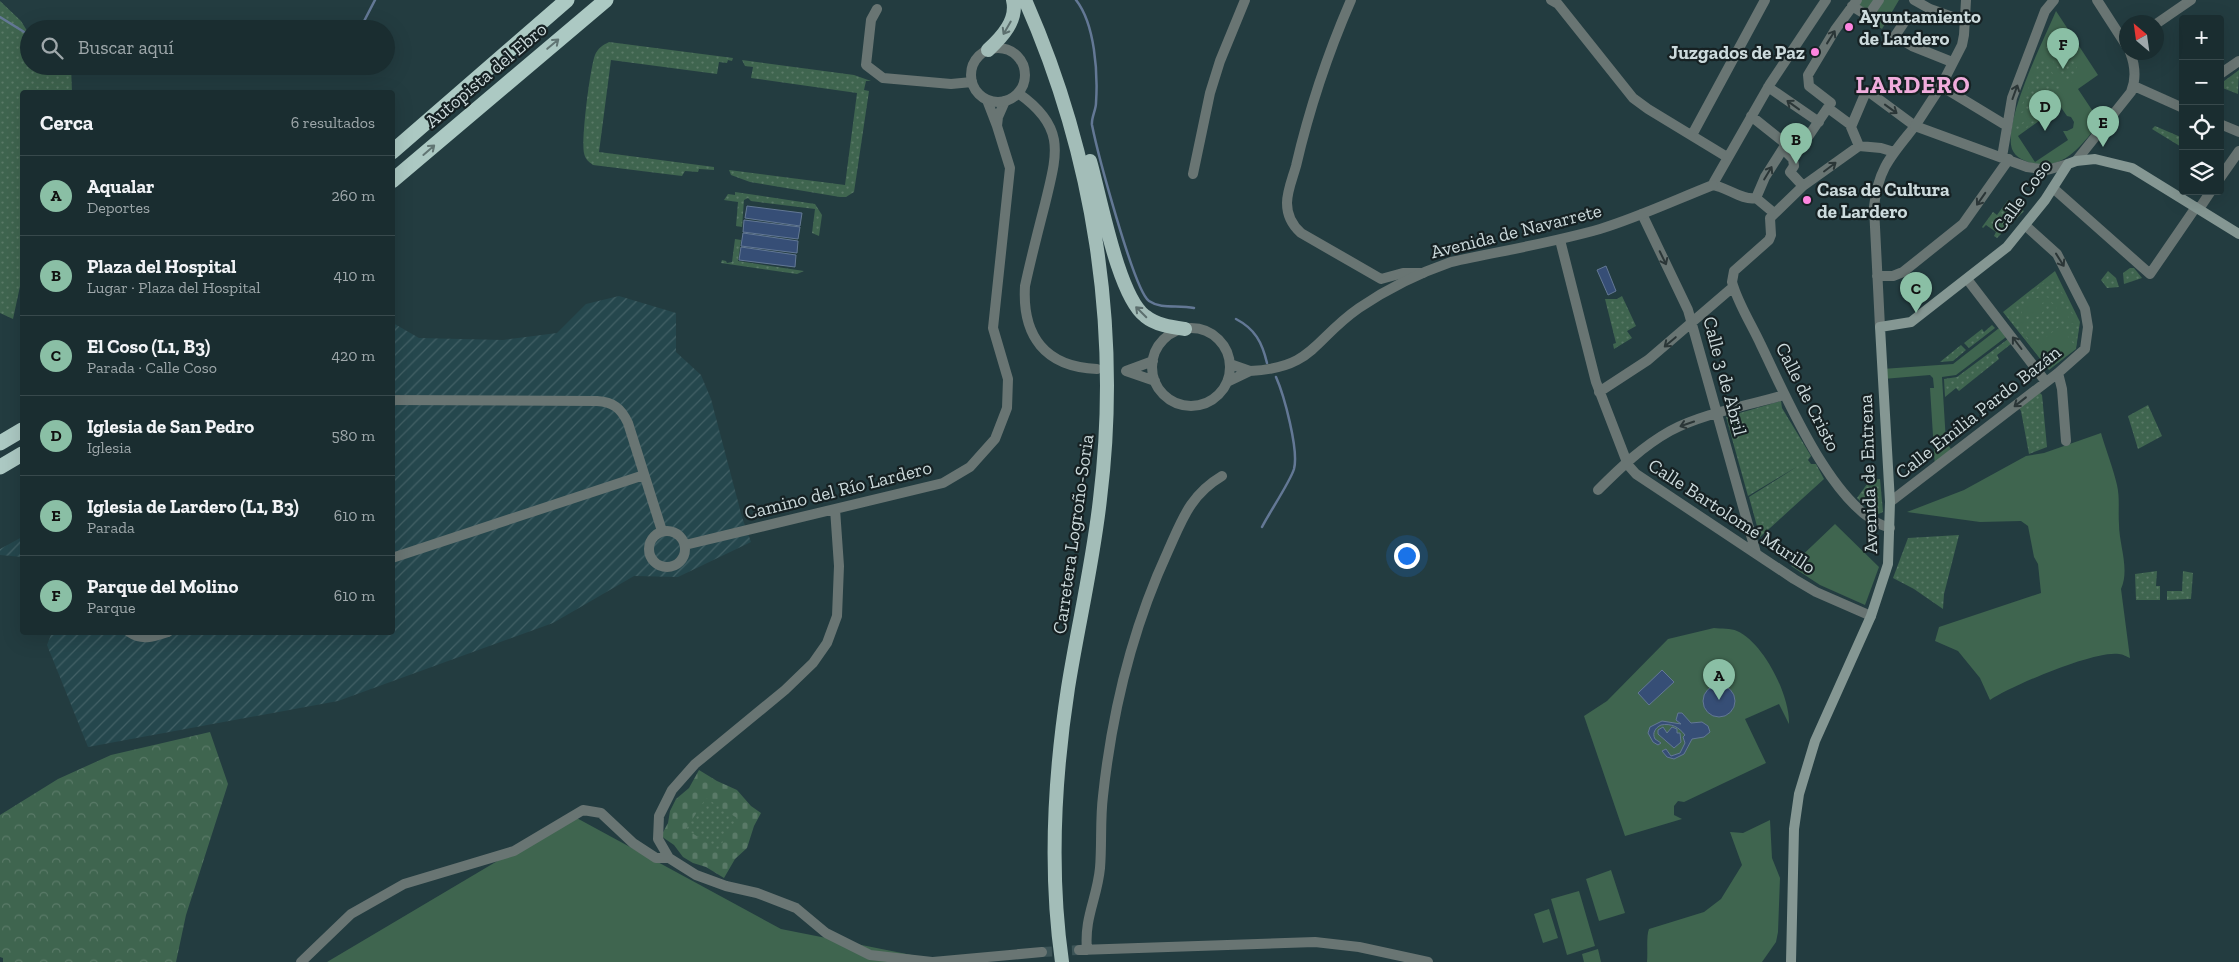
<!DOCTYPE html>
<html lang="es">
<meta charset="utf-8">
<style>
:root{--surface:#1a2d30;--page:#233538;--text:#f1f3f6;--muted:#9fa8ab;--line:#38494c;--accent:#8abfa5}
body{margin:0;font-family:"Zilla Slab",serif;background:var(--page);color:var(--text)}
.controls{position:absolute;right:15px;top:15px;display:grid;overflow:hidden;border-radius:5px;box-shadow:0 5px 20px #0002}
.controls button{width:45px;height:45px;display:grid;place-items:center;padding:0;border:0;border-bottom:1px solid var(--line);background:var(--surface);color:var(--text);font:25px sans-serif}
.compass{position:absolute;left:2119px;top:15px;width:45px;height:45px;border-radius:50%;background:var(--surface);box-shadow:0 5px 20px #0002;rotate:331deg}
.you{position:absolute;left:1406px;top:555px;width:18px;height:18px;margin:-12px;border:4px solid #fff;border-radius:50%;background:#1a73e8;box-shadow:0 0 0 8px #1a73e833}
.badge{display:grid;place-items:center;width:32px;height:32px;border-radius:50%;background:var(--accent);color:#111;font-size:16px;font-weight:700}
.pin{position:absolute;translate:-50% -41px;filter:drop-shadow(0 1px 2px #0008)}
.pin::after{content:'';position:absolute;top:26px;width:18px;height:15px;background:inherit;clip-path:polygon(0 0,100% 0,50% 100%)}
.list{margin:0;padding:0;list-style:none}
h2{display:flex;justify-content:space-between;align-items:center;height:65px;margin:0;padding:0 20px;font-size:21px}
h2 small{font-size:16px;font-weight:400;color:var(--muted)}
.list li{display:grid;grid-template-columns:32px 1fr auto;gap:15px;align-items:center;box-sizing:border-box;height:80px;padding:0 20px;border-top:1px solid var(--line)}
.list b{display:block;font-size:19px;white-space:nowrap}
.list p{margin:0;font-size:16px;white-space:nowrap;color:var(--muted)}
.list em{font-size:16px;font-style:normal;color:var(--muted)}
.icon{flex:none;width:28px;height:28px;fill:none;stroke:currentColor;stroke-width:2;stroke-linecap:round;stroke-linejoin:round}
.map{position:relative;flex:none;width:2239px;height:962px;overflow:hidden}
.search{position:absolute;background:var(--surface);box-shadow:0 5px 20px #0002;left:20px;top:20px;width:375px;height:55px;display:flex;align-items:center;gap:12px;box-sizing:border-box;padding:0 18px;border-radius:28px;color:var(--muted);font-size:19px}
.panel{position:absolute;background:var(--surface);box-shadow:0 5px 20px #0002;left:20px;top:90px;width:375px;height:545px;border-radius:5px}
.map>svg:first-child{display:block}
</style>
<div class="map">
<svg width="2239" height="962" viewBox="0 0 2239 962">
<defs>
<pattern id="industrial-furrows" width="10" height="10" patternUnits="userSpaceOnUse" patternTransform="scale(1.25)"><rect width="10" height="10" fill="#25474d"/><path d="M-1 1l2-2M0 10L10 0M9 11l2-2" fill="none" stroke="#436166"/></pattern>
<pattern id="forest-crowns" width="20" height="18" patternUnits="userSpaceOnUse" patternTransform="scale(1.25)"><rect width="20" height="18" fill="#3f654f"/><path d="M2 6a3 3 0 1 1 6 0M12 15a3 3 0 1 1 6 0" fill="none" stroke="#5a7a68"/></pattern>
<pattern id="cemetery-stones" width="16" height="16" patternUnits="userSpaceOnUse" patternTransform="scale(1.25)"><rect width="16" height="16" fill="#3f654f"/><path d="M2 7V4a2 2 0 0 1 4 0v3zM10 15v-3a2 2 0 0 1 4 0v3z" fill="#5a7a68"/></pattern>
<pattern id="garden-dots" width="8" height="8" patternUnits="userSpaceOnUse" patternTransform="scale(1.25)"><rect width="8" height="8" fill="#3f654f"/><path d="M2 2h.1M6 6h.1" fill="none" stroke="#5a7a68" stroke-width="1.8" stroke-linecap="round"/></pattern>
</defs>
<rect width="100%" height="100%" fill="#233c40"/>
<!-- industrial -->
<path fill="url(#industrial-furrows)" d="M619,296L676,313V352L701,375L711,399L742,517L751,542L678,577L634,576L553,623L338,701L88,747L47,645L52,632H392L393,323L419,338L503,340L557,333L586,304Z
M22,537V557L0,555V549Z"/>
<!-- green -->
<path fill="#3f654f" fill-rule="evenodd" d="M1857,0H1899L1882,29L1864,18Z
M2056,11L2098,75L2078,89L2100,122C2084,142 2066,169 2037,164C2028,163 2015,158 2012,149C2003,121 2044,39 2056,11ZM2060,106L2067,116L2071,117L2074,122L2073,128L2067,131H2063L2068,140L2035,162L2018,136Z
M2055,271L2080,322L2076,349L2049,370L2003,312Z
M2003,325L2010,334L1956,375L1942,377L1946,442L1951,449L1935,468L1930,388H1934L1933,378L1930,375L1883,379L1882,369L1953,364Z
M2101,433C2106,450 2113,468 2117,485C2120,498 2118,511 2119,524C2119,545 2130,569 2121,589L2130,658C2127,657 2123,654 2119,654C2095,650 2011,686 1990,700L1980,678L1958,651L1935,641L1939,627L2041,593L2038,564L2034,557L2028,526L2021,521L1980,522L1907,512L1964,490L2026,456L2044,453Z
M1835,524L1879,567L1865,605L1820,585L1791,566Z
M1714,628C1721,629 1731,628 1737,631C1764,643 1790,696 1789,724L1779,704L1745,719L1766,763L1684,802L1678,801L1674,806V815L1682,819L1625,836L1584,716L1607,701L1668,639Z
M573,816L781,929L947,962H327Z
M1770,820L1772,858L1780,878L1778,932L1776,942L1762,962H1647C1648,952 1646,936 1649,929L1704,912L1721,899L1742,865L1730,832L1743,833Z
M1611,870L1625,913L1599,921L1586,879Z
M1579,891L1595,946L1567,955L1551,899Z
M1549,909L1558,938L1543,943L1534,914Z
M1598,949L1601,962H1584L1582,954Z"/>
<!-- forest -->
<path fill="url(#forest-crowns)" d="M210,732L228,784L186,915L176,962H3V958L0,957V815L58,779L111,755Z"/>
<!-- cemetery -->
<path fill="url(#cemetery-stones)" d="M699,770L717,781L737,790L751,806L761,813L754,826L747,848L735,859L724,878L706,867L693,863L683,857L674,845L661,836L668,823L670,811L676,799L689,788Z"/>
<!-- garden -->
<path fill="url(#garden-dots)" d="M0,1L21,21L29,34V66H71L72,92H22V277L13,319L0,313Z
M57,20L70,22V29H44Z
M2057,29L2061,36L2065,34L2073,46L2071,48L2056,45L2044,49L2050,33Z
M609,42L733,58L732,61L728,60L727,63L719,62L717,74L611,60L599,152L714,167V170L699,169L698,172L685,171L682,176L593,165C589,162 585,159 584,153C581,140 590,68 595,55C598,48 603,45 609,42Z
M2060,51C2070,52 2074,57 2077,67L2072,81L2068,84L2048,54Z
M2041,55L2062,88L2020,114L2022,105Z
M742,60L854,75L871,81H866L864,90L869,91L854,192L846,197H840L750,182L731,175L729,170L845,185L857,93L751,78L753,67L745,66Z
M2239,70L2238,94L2220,87V84Z
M2056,101L2058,105L2017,135L2014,128Z
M2155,126L2183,138V148L2152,129Z
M735,192L815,204L822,215L819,236L812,233L815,209L751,201L748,198L744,200L742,227L736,226L738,202L724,200L728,194L735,195Z
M2008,200L2024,211L1997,238L1994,236L1996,232L1986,225L1983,228L1982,227L1993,212L1997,215Z
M735,239L741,240L738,261L804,271L797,274L721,263L722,260L726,261L727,263L732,262Z
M2130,268H2134L2142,278L2124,284L2123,273Z
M2108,271L2116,278L2119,287L2107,288L2101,280Z
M2053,275L2076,320L2069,318L2057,300L2046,297L2028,299L2023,305L2020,325L2022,331L2045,360L2044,363L2005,314Z
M1622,296L1636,326L1627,331L1632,338L1614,349L1613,344L1616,343L1605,299H1617Z
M2050,301L2054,304L2064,320L2079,326L2076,347L2060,326L2040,342L2056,362L2049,369C2048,365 2049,361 2048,357C2043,343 2020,331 2026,315L2032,318L2040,316L2044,310L2042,303Z
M1992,325L1995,328L1969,348L1964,343L1982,329L1984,332Z
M2008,339L2011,344L1997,355L1999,359L1959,391L1956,388L1945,397L1944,379L1957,377Z
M1961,345L1966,350L1953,361L1940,362Z
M2038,391L2042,395L2047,447L2029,454L2021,411L2018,407Z
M1781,401L1782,408L1811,456L1808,460L1811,464H1816L1824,479L1760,537L1749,497L1798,466L1748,496L1726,417Z
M2148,405L2162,436L2138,449L2128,416Z
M1880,479L1883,512L1876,515L1857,498L1870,480Z
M1959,535L1944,594L1943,609L1914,589L1893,578L1908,538Z
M2157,571L2156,586H2160V600H2136L2135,574Z
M2183,571L2193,573L2191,599L2167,600V591H2182Z
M706,798L737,818L718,850L686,829Z"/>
<!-- water -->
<path fill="#364e76" stroke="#637895" d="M747,206L802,213L800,226L745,218Z
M744,220L800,227L798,239L743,232Z
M743,233L798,241L797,253L741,246Z
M741,247L796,255L795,267L739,260Z
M1606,266L1616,291L1608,295L1597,270Z
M1662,670L1674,682L1649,705L1638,693Z
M1703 701a16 16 0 1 1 32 0a16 16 0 1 1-32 0Z
M1678,713H1682L1691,723L1702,722L1708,726L1710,732L1704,737L1692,739L1684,754L1674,759L1667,757L1662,751L1666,749L1671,756L1680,753L1685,743L1683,737L1685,735C1679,727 1671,723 1661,725C1655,728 1652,733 1655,739L1661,743L1658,745L1653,742L1648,733L1650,727L1662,721L1681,724L1676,720Z
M1663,727L1667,733L1672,727L1677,729V733H1680L1681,742L1674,748L1658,734V730Z"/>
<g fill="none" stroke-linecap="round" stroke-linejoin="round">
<!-- stream -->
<path stroke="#637895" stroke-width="2.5" d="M1076,0C1095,24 1098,73 1096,103C1096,110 1091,118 1092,125C1097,150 1134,291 1149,301C1162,310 1179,304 1194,308
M0,17L29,35
M360,29L375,0
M1236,319C1255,329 1262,342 1267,363
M1262,527C1269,513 1290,482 1294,469C1299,450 1284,395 1276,377"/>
<!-- minor-tunnel -->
<path stroke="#3c5457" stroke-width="10" stroke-dasharray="10 5" stroke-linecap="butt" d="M1042,952L1079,950"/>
<!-- minor -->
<path stroke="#697573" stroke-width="10" d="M1351,0C1328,53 1309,110 1296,166C1293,177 1287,191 1287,203C1287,215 1292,225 1301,233L1381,279L1403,273H1423
M1551,0L1558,4L1633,98L1648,109L1727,157
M1914,0L1930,9L1964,21
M2097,0L2126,45
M1852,6L1868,16L1879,0
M877,9L871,20L866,65L883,78L951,84L972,82
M1907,18L1895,36L1912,46L1952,62
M2156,24L2191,0
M2220,74L2239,61
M1941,86L2007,126
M2134,86L2183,108
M1768,87L1819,122
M987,100L997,126L998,117L1005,101
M1828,108L1851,125
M1751,116L1786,144L1765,177L1756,198
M2220,124L2239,132
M1692,135L1765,0
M1859,146L1851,127L1865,94L1869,92L1915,126L2027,167L2047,170L2068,164
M1788,154L1793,159L1794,166L1790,172L1803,186
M2002,157L2012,98L2045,11L2054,0
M1793,159L1831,103L1809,86L1808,75L1835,30L1857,0
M2076,161L2131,92C2136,80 2135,65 2130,52
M1193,174L1210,93L1220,61L1245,0
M2220,178L2239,151
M2053,188L2150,274L2196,207
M1756,198C1743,201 1726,187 1713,185L1714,182L1770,84L1826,0
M1756,198L1774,213
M2199,209L2211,191
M1642,214L1688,310L1756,553
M1560,240L1596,382L1628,465L1636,474L1794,579L1816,592L1871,616
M1877,276H1893L1903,272L1963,224L2009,159
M1967,279L2046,382
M1880,327L1874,207C1878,168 1892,155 1915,126
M2058,373L2062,389L2066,441
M1599,392L1648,360L1733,287
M392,400L597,401C613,402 621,408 628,423L662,531
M1598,490C1620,468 1643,446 1670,431C1701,414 1750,405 1784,395
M1890,502L2058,373L2085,349L2088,327L2085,309L2057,254L2026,226
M835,509L839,566L837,616L827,643L813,663L785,690L695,764L672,790L659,816L658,839L669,858L696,875L726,886L757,893L796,908L826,933L870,955L932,962
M1890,528C1834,513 1785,394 1761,345C1752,325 1738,304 1732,282L1734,271L1769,240L1771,235L1770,218L1803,186L1859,146L1881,148L1894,152
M649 549a18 18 0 1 1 36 0a18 18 0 1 1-36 0Z
M685,545L943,483L970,467L995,439L1007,408L1008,379L993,328L1010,168L997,126
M392,558L644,475
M129,632C142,641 153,637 168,632
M1079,950L1315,942L1359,947L1428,962
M1087,950C1084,917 1097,899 1100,868C1102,844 1100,820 1103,796C1112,712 1132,629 1168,551C1182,520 1190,495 1222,476
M301,962L351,914L404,884L514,851L583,810L601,813L633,843L656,858H669
M933,962L1042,952"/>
<!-- tertiary -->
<path stroke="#697573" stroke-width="10" d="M971 75a27 27 0 1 1 54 0a27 27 0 1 1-54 0Z
M1018,93C1067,127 1057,154 1045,204C1038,231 1031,258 1025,286C1022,336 1045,367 1097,369
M1915,126L1941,86L1962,45L1964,35L1966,0
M1152 367a39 39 0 1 1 78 0a39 39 0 1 1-78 0Z
M1153,361L1126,371L1155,381
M1250,371C1314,368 1313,340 1359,308C1387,289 1419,273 1451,262C1501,251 1551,243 1600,229C1639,217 1675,200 1713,185
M1227,382L1250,371L1230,364"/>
<!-- secondary -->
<path stroke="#859793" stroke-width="10" d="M1791,962L1794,829L1799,794L1815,741L1871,616L1888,564L1890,502L1880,327L1911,322L2007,247L2045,200L2068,164L2076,161L2095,159L2132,168L2239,234"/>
<!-- trunk -->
<path stroke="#a3bdb8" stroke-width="14" d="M1025,0C1094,156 1121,329 1100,499C1093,563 1078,625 1068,688C1054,779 1049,871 1062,962
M988,50C1002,37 1018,20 1013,0
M1090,161C1100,195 1118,296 1145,316C1156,325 1171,327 1185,329"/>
<!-- motorway -->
<path stroke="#acc9c3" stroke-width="15" d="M392,152L567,0
M392,181L606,0
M0,443L22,430
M0,467L22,454"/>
</g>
<!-- one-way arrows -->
<defs><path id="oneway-shaft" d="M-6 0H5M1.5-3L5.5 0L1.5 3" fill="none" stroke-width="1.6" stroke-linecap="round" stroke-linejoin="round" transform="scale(1.25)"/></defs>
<g stroke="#5c6f6e">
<use href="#oneway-shaft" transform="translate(1007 28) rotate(120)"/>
<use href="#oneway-shaft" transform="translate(1141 312) rotate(-135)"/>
</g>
<g stroke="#2b3637">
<use href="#oneway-shaft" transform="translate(1831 37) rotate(-58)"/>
<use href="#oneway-shaft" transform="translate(2015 92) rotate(-70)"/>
<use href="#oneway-shaft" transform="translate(1793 105) rotate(-144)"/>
<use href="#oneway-shaft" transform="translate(1891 109) rotate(36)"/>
<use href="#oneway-shaft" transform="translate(1830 167) rotate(-37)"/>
<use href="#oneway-shaft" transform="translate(1768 173) rotate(-59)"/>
<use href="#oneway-shaft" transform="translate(1981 199) rotate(125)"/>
<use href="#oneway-shaft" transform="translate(1663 258) rotate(64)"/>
<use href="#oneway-shaft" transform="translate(2060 260) rotate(58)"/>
<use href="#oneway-shaft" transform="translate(1670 342) rotate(140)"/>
<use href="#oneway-shaft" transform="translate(2017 343) rotate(-127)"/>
<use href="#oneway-shaft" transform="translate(2020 402) rotate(142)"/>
<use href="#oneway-shaft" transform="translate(1687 424) rotate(161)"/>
</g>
<g stroke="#617573">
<use href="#oneway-shaft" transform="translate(553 44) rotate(-40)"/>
<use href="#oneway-shaft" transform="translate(429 150) rotate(-41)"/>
</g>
<!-- markers -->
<g fill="#fe85e0" stroke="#162123" stroke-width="2">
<circle cx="1849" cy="27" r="5"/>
<circle cx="1815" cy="52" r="5"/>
<circle cx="1807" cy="200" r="5"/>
</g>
<g text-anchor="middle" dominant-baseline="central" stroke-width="4.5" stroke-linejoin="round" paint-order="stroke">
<!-- poi labels -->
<g font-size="19" font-weight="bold" fill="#ccdadc" stroke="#162123" text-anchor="start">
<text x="1859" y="16">Ayuntamiento<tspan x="1859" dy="22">de Lardero</tspan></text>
<text x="1805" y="52" text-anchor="end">Juzgados de Paz</text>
<text x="1817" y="189">Casa de Cultura<tspan x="1817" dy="22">de Lardero</tspan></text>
</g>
<!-- street labels -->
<g font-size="19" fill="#ccdadc" stroke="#162123">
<text transform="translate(486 75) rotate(-40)">Autopista del Ebro</text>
<text transform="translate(2022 196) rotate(-54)">Calle Coso</text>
<text transform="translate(1516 231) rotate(-14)">Avenida de Navarrete</text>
<text transform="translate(1725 376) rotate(75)">Calle 3 de Abril</text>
<text transform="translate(1808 397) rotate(63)">Calle de Cristo</text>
<text transform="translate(1978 412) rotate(-38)">Calle Emilia Pardo Bazán</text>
<text transform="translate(1868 474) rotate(-92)">Avenida de Entrena</text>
<text transform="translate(838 490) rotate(-14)">Camino del Río Lardero</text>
<text transform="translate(1732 516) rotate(33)">Calle Bartolomé Murillo</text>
<text transform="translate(1073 534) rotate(-82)">Carretera Logroño-Soria</text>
</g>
<!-- district labels -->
<g font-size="24" font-weight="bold" letter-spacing="1" fill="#f0acdc" stroke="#162123">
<text x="1913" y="84">LARDERO</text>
</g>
</g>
</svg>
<div class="controls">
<button>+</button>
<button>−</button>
<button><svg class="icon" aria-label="locate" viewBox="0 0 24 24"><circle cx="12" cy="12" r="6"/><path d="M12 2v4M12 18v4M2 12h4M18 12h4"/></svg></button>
<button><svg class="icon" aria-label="layers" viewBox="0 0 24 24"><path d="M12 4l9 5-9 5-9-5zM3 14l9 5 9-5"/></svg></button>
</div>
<svg class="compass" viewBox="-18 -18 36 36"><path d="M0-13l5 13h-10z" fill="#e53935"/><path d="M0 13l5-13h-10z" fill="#9fa8ab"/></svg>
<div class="you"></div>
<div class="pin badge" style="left:1719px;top:700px">A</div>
<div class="pin badge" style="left:1796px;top:164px">B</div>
<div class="pin badge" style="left:1916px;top:313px">C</div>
<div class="pin badge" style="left:2045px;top:131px">D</div>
<div class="pin badge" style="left:2103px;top:147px">E</div>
<div class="pin badge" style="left:2063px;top:69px">F</div>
<div class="search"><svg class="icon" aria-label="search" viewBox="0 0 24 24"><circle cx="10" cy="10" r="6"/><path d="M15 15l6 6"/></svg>Buscar aquí</div>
<section class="panel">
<h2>Cerca<small>6 resultados</small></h2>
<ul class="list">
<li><span class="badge">A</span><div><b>Aqualar</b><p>Deportes</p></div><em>260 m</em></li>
<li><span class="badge">B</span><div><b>Plaza del Hospital</b><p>Lugar · Plaza del Hospital</p></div><em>410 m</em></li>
<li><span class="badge">C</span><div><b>El Coso (L1, B3)</b><p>Parada · Calle Coso</p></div><em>420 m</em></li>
<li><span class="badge">D</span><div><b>Iglesia de San Pedro</b><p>Iglesia</p></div><em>580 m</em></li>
<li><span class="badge">E</span><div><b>Iglesia de Lardero (L1, B3)</b><p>Parada</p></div><em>610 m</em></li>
<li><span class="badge">F</span><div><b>Parque del Molino</b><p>Parque</p></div><em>610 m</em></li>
</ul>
</section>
</div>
